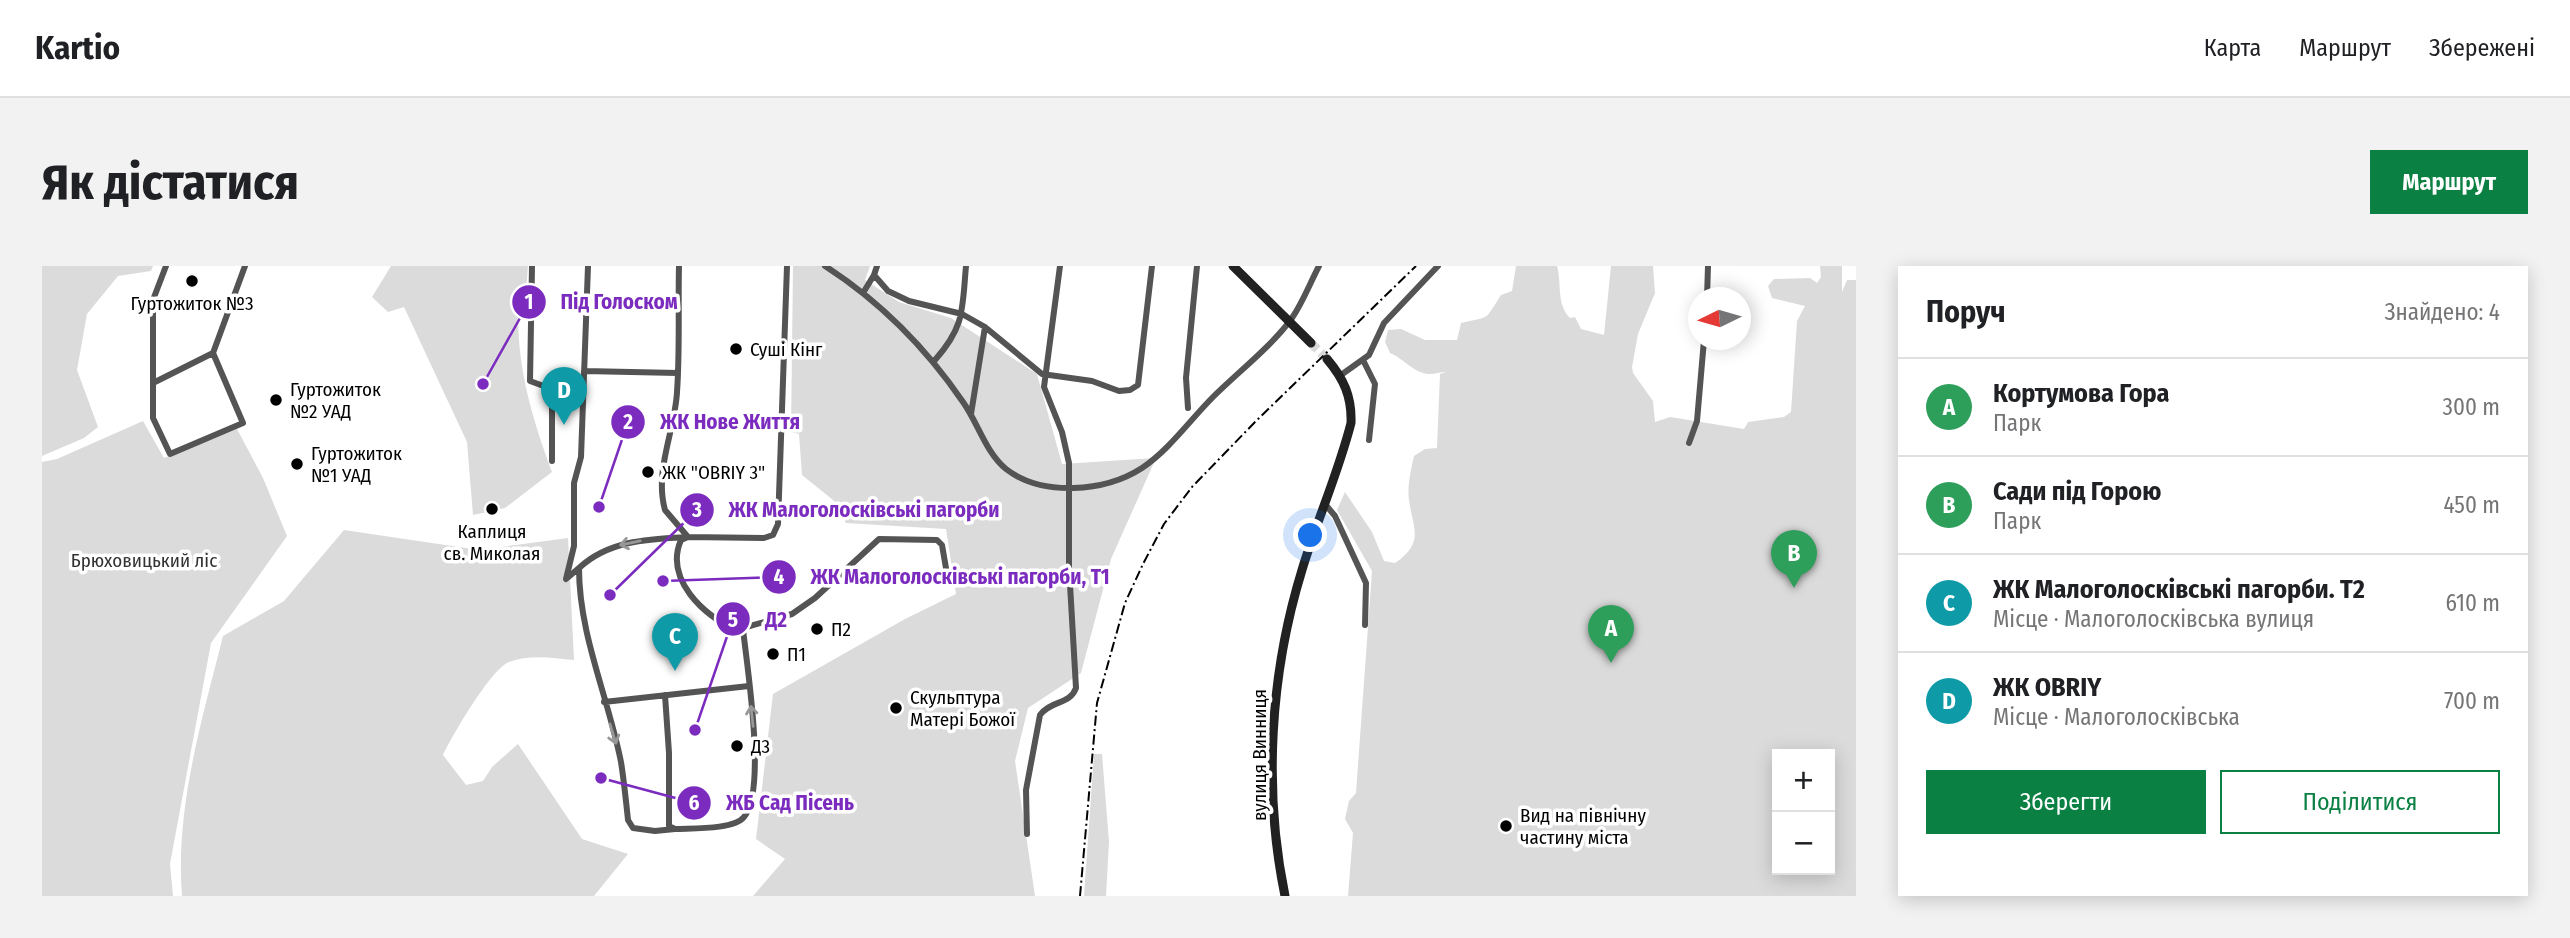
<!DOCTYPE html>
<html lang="uk">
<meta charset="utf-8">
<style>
:root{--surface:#fff;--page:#f2f2f2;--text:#202124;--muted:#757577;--line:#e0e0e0;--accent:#0b8043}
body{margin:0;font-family:"Fira Sans Condensed",sans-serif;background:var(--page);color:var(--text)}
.controls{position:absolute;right:21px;bottom:21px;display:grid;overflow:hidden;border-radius:0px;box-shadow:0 4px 18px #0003}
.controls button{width:63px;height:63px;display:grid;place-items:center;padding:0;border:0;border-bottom:2px solid var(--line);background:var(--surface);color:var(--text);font:35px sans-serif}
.compass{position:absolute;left:1646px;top:21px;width:63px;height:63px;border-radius:50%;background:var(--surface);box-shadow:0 4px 18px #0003;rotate:265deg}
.you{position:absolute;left:1269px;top:270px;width:24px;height:24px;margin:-18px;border:5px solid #fff;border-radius:50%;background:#1a73e8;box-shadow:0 0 0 10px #1a73e833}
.badge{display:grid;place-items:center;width:46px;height:46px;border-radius:50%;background:var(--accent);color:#fff;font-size:23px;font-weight:700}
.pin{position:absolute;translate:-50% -58px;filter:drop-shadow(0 2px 4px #0008)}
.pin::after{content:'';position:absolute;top:37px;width:24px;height:21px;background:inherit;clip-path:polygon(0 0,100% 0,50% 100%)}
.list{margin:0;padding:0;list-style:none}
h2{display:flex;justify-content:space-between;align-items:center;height:91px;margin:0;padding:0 28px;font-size:30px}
h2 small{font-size:23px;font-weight:400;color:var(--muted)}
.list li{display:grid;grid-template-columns:46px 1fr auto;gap:21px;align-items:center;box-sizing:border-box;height:98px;padding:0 28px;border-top:2px solid var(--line)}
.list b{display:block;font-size:26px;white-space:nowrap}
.list p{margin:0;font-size:23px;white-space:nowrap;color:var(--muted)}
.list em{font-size:23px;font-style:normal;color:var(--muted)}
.actions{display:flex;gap:14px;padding:21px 28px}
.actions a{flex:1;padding:16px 0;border:2px solid var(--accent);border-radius:0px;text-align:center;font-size:24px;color:var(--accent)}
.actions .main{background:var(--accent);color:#fff}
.map{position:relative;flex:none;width:1814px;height:630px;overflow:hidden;border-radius:0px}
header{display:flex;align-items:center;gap:42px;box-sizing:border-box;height:98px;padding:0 35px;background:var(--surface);border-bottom:2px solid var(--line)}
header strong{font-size:33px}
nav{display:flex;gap:38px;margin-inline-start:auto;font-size:24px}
.intro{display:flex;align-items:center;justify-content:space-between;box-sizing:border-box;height:168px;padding:0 42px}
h1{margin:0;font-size:49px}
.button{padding:18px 32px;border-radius:0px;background:var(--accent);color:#fff;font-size:24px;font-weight:700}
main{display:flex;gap:42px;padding:0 42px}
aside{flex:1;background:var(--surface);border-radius:0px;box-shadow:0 4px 18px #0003}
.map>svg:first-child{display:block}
</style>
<header>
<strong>Kartio</strong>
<nav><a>Карта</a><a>Маршрут</a><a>Збережені</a></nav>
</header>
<div class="intro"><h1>Як дістатися</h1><a class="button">Маршрут</a></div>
<main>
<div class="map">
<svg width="1814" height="630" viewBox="0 0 1814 630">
<rect width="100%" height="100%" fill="#fff"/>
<!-- green -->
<path fill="#dbdbdb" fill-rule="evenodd" d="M0,0H111L109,5L76,10L45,48L35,104L56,161L42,172L0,190Z
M349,0H486L484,25L477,26C472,92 488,146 510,206L463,242L431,249L425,176L362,41L346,46L330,31Z
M751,0H828L823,14L857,36L909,52L995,108L1020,198L1114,192L1069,293L1039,407L986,442L973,495L993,630H711L743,593L714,573L731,428L863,353L914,328L904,263L804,257L791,234L760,209L757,168L749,166Z
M1474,0H1515C1520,17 1514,38 1528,52L1533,51L1539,63L1562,69L1569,0H1611L1613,27L1596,68L1590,101L1591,107L1611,135L1613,156L1628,151L1702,163L1706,156L1742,151L1749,146L1755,55L1763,40L1730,32L1726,20L1732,13L1768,12L1775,17L1779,11L1778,0H1800V26L1805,14H1814V630H1306L1311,567L1303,553L1307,535L1314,527L1330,305L1295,244L1303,226L1330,266L1342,295L1353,297C1383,276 1371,263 1367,234C1365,220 1369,204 1372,190L1383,183L1395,182L1398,108L1404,106C1399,106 1393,108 1387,108C1372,107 1362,93 1348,87L1343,76L1346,64L1359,63L1383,74H1415L1419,57C1450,50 1442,55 1459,29L1470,25ZM1735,488H1788V604H1735Z
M101,155L122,192L195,163L221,212L245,270L169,377L128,598L131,630H0V196L15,193Z
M302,264L437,284L526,272L532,394C510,392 488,388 467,396C449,403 410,470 401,489L424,519L441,515L450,501L476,478L540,573L586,588L552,630H140C133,542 160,454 181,370L242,335Z
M1052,488H1060L1067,576L1064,630H1042Z"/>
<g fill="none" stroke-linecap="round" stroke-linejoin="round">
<!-- secondary-tunnel -->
<path stroke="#d9d9d9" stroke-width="9" stroke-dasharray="9 4.5" stroke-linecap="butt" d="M1269,77L1285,93"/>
<!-- minor -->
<path stroke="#545454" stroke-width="6" d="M124,0L111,34V152L128,188L201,157L171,87
M490,0L488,115L507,122L510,135V195
M637,0C636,42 638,84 635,126C633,165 612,204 623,244L646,271L722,272L731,269L736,258L745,0
M783,0C839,36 884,82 921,136C936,157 944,187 964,203C1000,231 1063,226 1100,202C1127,184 1148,154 1171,131C1195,107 1231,79 1250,52C1261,36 1268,17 1277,0
M835,0L832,9L846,25L867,35L920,48L943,61L1000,108L1050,115L1077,125L1088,124L1096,119L1110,0
M821,27L832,9
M1665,32L1666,0
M893,94C923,60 920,44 924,0
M1321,94L1333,118L1327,174
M542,105L636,107
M1299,109L1327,89L1342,57L1396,0
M113,116L171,87L203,0
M1146,142L1144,112L1155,0
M929,148L943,61
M1647,177L1655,155L1662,74
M1283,238L1293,250L1324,317L1323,359
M537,302L524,313L532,280V217L539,191L546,0
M623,429L627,487V560L633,563C649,562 692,564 702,551C725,524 705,401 701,363
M562,436L707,420
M633,563L613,565L591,562L586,554C584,535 582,515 579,496C566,430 537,369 537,302C567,274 607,273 646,271L639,274C622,313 662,350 694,364L750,348L773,332L837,273L895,274L900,279L905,308
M985,568L984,524L998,449C1009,434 1028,439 1034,422L1027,301V197L1020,166L1002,121L1018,0"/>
<!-- secondary -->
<path stroke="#212121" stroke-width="9" d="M1191,0L1269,77
M1243,630C1221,523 1228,408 1260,304C1275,254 1296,208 1309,157C1310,131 1302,113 1285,93"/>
<!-- rail -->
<path stroke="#000" stroke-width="2" stroke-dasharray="10 3.5 2 3.5" stroke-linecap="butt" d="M1038,630L1055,437L1083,337L1101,298L1122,258L1150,221L1214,155L1374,0"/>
</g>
<!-- one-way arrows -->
<defs><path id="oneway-shaft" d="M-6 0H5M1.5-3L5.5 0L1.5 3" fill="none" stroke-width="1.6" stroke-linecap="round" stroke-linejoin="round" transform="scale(1.75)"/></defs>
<g stroke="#989898">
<use href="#oneway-shaft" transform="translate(588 277) rotate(168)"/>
<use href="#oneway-shaft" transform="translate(710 450) rotate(-96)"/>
<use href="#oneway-shaft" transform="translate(571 468) rotate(73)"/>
</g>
<!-- markers -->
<g fill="#000" stroke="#fff" stroke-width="2.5">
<circle cx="150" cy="15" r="7"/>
<circle cx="694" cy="83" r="7"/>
<circle cx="234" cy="134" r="7"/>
<circle cx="255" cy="198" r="7"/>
<circle cx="606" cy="206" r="7"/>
<circle cx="450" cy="243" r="7"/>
<circle cx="775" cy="363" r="7"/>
<circle cx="731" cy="388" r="7"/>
<circle cx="854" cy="442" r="7"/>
<circle cx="695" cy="480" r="7"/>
<circle cx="1464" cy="560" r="7"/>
</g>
<g text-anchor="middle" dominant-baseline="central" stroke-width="7" stroke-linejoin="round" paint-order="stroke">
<!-- poi labels -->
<g font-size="19" fill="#000" stroke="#fff" text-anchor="start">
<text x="150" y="37" text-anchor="middle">Гуртожиток №3</text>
<text x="708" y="83">Суші Кінг</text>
<text x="248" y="123">Гуртожиток<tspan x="248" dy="22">№2 УАД</tspan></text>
<text x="269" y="187">Гуртожиток<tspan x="269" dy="22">№1 УАД</tspan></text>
<text x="620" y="206">ЖК "OBRIY 3"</text>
<text x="450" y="265" text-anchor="middle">Каплиця<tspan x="450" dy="22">св. Миколая</tspan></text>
<text x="789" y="363">П2</text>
<text x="745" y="388">П1</text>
<text x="868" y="431">Скульптура<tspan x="868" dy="22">Матері Божої</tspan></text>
<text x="709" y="480">Д3</text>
<text x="1478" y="549">Вид на північну<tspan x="1478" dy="22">частину міста</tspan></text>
</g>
<!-- park labels -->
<g font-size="19" fill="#323232" stroke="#fff">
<text x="102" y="294">Брюховицький ліс</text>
</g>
<!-- street labels -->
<g font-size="19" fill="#000" stroke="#fff">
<text transform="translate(1217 489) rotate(-90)">вулиця Винниця</text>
</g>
</g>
<!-- callouts -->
<path fill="none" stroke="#7b2cbf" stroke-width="2.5" d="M441 118L487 36M557 241L586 156M568 329L655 244M621 315L737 311M653 464L691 353M559 512L652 537"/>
<g fill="#7b2cbf" stroke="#fff" stroke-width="2.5">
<circle cx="441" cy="118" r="7"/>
<circle cx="557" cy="241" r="7"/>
<circle cx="568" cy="329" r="7"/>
<circle cx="621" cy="315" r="7"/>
<circle cx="653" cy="464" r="7"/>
<circle cx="559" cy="512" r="7"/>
<circle cx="487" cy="36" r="18"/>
<circle cx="586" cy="156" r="18"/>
<circle cx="655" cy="244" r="18"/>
<circle cx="737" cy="311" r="18"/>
<circle cx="691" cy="353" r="18"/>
<circle cx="652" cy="537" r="18"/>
</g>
<g font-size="21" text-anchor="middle" font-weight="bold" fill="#fff">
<text x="487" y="43">1</text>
<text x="586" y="163">2</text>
<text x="655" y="251">3</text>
<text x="737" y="318">4</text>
<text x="691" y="361">5</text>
<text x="652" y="544">6</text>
</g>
<g font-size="21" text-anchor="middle" font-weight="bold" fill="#7b2cbf" stroke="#fff" stroke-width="7" stroke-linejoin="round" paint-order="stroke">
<text x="577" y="43">Під Голоском</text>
<text x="688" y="163">ЖК Нове Життя</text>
<text x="822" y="251">ЖК Малоголосківські пагорби</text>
<text x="918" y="318">ЖК Малоголосківські пагорби, Т1</text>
<text x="734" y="361">Д2</text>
<text x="748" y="544">ЖБ Сад Пісень</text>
</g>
</svg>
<div class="controls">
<button>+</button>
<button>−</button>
</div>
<svg class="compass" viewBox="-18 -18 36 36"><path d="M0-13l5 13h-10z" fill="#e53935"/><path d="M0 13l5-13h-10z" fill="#757577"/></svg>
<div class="you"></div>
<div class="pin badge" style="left:1569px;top:397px;background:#2e9e5b">A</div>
<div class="pin badge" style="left:1752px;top:322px;background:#2e9e5b">B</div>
<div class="pin badge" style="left:633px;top:405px;background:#0f9aa8">C</div>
<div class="pin badge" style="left:522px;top:159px;background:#0f9aa8">D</div>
</div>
<aside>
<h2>Поруч<small>Знайдено: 4</small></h2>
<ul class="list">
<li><span class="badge" style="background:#2e9e5b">A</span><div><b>Кортумова Гора</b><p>Парк</p></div><em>300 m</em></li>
<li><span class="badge" style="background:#2e9e5b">B</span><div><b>Сади під Горою</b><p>Парк</p></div><em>450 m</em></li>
<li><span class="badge" style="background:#0f9aa8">C</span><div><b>ЖК Малоголосківські пагорби. Т2</b><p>Місце · Малоголосківська вулиця</p></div><em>610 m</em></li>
<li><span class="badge" style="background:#0f9aa8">D</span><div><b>ЖК OBRIY</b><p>Місце · Малоголосківська</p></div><em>700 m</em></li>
</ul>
<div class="actions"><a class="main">Зберегти</a><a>Поділитися</a></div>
</aside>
</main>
